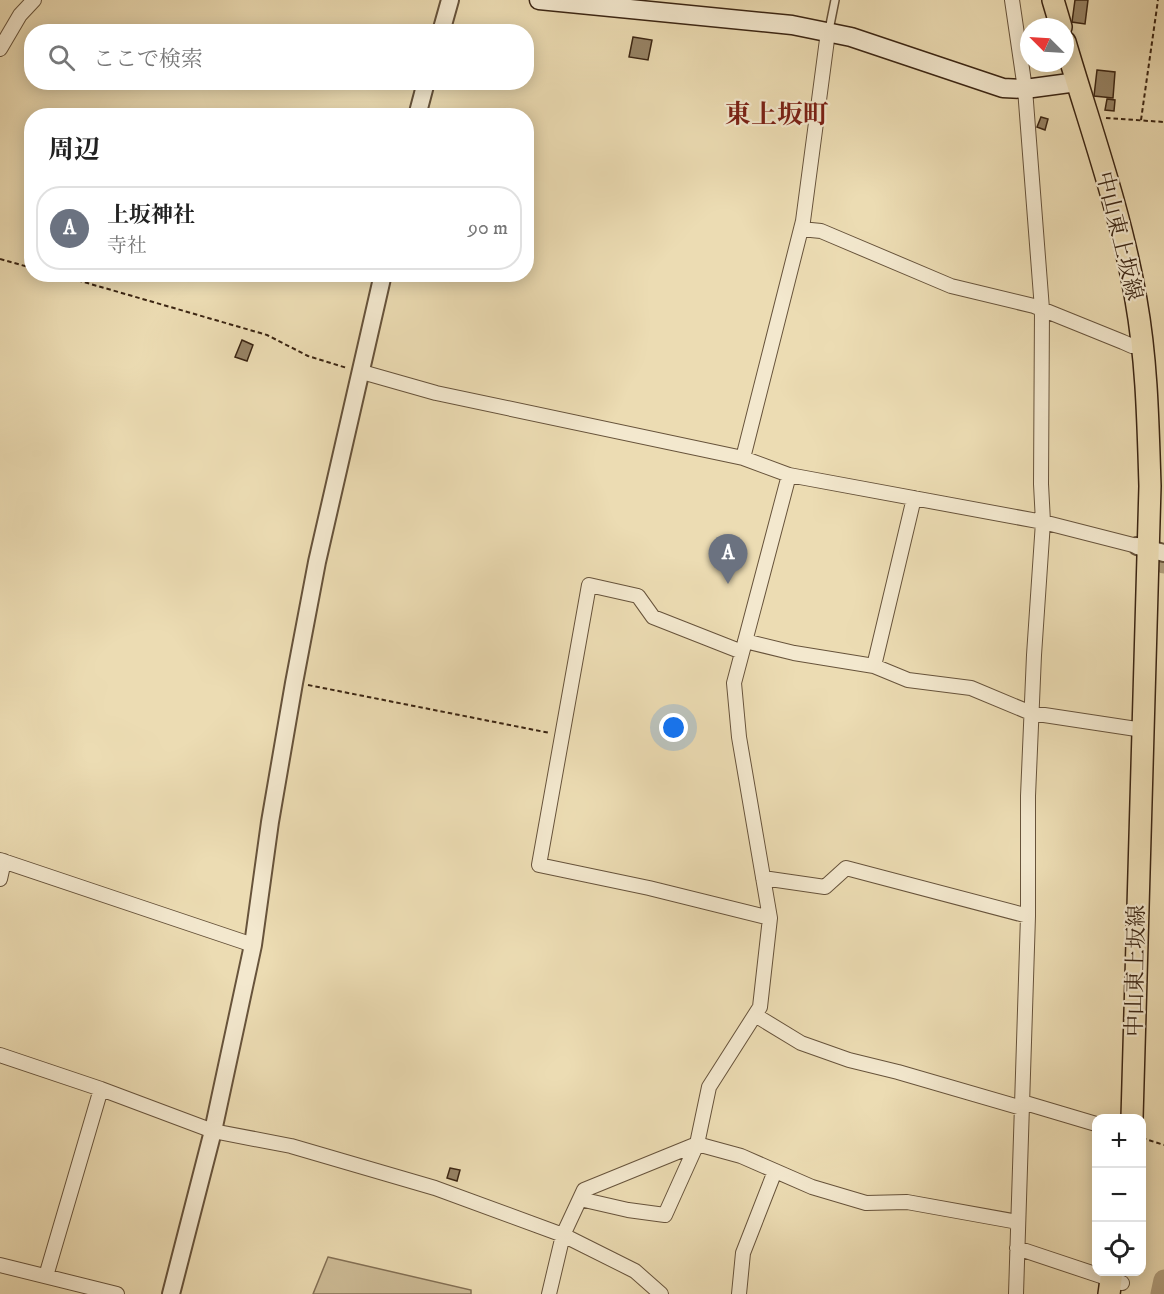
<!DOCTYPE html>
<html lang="ja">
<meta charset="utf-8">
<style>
:root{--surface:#fff;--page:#f6f6f6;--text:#222;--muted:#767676;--line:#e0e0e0;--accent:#0f766e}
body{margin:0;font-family:"IM FELL DW Pica","Noto Serif JP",serif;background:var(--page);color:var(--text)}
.controls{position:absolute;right:18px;bottom:18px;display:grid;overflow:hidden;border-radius:12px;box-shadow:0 3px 15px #0003}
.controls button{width:54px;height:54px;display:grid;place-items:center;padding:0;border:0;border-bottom:2px solid var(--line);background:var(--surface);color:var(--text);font:30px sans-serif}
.compass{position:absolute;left:1020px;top:18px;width:54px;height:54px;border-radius:50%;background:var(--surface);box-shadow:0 3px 15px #0003;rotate:294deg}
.you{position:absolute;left:674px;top:728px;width:21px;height:21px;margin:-15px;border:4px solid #fff;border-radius:50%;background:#1a73e8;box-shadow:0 0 0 9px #1a73e833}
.badge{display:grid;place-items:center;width:39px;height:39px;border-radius:50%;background:var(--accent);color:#fff;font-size:20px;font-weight:700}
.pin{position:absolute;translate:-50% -50px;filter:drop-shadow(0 2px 3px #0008)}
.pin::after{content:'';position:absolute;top:32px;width:21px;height:18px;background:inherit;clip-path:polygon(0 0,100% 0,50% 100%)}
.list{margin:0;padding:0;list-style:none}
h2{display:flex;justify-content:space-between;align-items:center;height:78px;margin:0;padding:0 24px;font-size:26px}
h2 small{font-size:20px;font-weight:400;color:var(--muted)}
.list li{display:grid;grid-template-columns:39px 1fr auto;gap:18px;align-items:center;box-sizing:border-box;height:84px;margin:0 12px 12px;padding:0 12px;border:2px solid var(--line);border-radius:24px}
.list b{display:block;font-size:22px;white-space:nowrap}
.list p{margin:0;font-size:20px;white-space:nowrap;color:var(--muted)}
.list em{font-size:20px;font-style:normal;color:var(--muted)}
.icon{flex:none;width:33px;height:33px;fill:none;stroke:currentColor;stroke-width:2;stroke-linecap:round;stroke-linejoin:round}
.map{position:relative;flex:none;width:1164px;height:1294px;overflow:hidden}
.search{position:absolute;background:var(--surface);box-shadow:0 3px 15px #0003;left:24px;top:24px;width:510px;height:66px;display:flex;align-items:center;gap:15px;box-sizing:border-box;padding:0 21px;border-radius:24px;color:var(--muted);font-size:22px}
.panel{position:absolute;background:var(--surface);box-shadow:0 3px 15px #0003;left:24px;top:108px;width:510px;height:174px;border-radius:24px}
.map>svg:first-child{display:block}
</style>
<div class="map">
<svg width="1164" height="1294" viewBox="0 0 1164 1294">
<rect width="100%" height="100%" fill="#ecdcb3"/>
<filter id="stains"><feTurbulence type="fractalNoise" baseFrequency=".00333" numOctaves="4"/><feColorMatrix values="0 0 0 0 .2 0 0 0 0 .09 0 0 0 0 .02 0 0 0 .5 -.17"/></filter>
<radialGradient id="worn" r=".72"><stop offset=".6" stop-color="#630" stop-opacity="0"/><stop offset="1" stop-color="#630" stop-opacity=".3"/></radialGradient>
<!-- green -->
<path fill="#cebd98" stroke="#847156" stroke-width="1.5" d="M328,1257L471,1290V1294H313Z"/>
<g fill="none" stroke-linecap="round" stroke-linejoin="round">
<!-- river -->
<path stroke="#b09e7d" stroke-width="21" d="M1163,562L1164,563
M1161,1294L1164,1280"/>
</g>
<!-- building -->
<path fill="#978466" stroke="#3b2513" stroke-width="1.5" d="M1075,0H1088L1085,24L1072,22Z
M633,37L652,40L648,60L629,57Z
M1097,70L1115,72L1113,98L1094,96Z
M1107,99L1115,100L1114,111L1105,110Z
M1041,117L1048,119L1045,130L1037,127Z
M242,340L253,345L247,361L235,357Z
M450,1168L460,1170L457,1181L447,1178Z"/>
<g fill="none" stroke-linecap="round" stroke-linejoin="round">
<!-- service casing -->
<g stroke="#67533b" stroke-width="10">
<path id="service" d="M829,30L835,0"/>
</g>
<!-- minor casing -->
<g stroke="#67533b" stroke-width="16">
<path id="minor" d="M1012,0L1025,89L1042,309L1041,484L1043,522L1034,655L1028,796V916L1016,1294
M0,49L20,15L34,0
M801,229L821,231L951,286L1034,306L1123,342L1132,346H1143
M362,372L436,393L743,458L789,475L1043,522L1137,546
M743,458L803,221L828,32
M745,641L794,653L874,666L914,498
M742,652L653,617L638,596L589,585L539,865L649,888L770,918
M874,666L908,680L971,688L1031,713L1143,730
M0,860L253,945
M763,878L825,887L846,868L1028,916
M0,879L4,861
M755,1015L801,1043L849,1060L898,1072L1022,1108
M0,1055L101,1089L213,1131L291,1146L435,1188L563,1235L635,1271L661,1294
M1022,1102L1096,1124
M580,1199L628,1210L665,1215L697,1144L741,1156L812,1187L866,1203L907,1202L1018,1222
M1017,1248L1122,1283
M0,1265L117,1294
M46,1276L101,1089
M549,1294L563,1235L584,1190L697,1144L709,1087L760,1007L770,918L739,737L734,683L789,475
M739,1294L743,1253L775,1171"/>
</g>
<!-- tertiary casing -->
<g stroke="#67533b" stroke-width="20">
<path id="tertiary" d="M441,32L450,0
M417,116L426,82
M1137,546L1164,553
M171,1294L213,1131L253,945L270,822L294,683L317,562L383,274"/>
</g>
<!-- secondary casing -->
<g stroke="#3b2513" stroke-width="21">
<path id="secondary" d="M539,0L792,25L851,37L1003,88L1025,89L1077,82"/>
</g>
<!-- primary casing -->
<g stroke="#3b2513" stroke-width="24">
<path id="primary" d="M1053,0L1061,27
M1065,42C1090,127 1121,212 1136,300C1147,362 1148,423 1150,486L1132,1118
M1109,1294L1112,1272"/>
</g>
<!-- path -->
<path stroke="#3b2513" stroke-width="2" stroke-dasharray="4.5 3" stroke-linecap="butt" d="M1106,118L1164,122
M1141,120L1158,0
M0,259L32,268
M56,274L267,335L308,356L347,368
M308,685L550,733
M1142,1138L1164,1145"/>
<!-- service -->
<use href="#service" stroke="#f3e8ce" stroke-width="7"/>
<!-- minor -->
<use href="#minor" stroke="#f3e8ce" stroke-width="14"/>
<!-- tertiary -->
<use href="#tertiary" stroke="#f3e8ce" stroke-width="16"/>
<!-- secondary -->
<use href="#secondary" stroke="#f3e8ce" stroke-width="18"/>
<!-- primary -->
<use href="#primary" stroke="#ecdcb3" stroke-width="21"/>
</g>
<g text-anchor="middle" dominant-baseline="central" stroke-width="4.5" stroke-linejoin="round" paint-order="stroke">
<!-- street labels -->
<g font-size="22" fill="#3b2513" stroke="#f3e8ce">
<text transform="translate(1119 236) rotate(76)">中山東上坂線</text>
<text transform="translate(1136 971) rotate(-89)">中山東上坂線</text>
</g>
<!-- quarter labels -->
<g font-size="26" font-weight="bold" fill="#7a1f14" stroke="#f3e8ce">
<text x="777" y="115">東上坂町</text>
</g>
</g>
<rect width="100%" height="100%" filter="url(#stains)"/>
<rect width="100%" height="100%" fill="url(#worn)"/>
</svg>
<div class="controls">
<button>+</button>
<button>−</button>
<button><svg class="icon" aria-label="locate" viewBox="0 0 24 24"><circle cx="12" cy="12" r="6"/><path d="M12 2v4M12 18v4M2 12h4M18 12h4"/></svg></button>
</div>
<svg class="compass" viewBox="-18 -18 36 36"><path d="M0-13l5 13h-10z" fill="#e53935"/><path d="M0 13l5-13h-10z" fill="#767676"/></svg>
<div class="you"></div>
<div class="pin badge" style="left:728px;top:584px;background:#6b7280">A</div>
<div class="search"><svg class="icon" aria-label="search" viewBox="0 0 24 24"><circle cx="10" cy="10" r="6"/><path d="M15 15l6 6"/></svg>ここで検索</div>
<section class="panel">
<h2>周辺<small></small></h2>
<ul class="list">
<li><span class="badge" style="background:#6b7280">A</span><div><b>上坂神社</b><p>寺社</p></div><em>90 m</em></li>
</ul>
</section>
</div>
